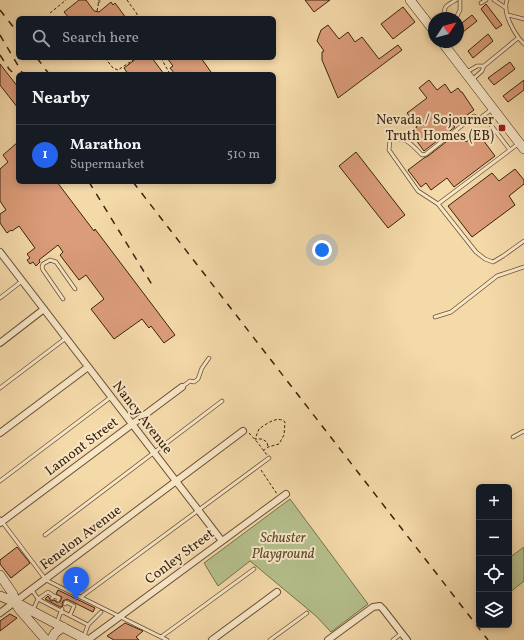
<!DOCTYPE html>
<meta charset="utf-8">
<style>
:root{--surface:#171b24;--page:#242831;--text:#f1f3f6;--muted:#9ea1a6;--line:#363941;--accent:#2563eb}
body{margin:0;font-family:Vollkorn,serif;background:var(--page);color:var(--text)}
.controls{position:absolute;right:12px;bottom:12px;display:grid;overflow:hidden;border-radius:6px;box-shadow:0 2px 6px #0003}
.controls button{width:36px;height:36px;display:grid;place-items:center;padding:0;border:0;border-bottom:1px solid var(--line);background:var(--surface);color:var(--text);font:20px sans-serif}
.compass{position:absolute;left:428px;top:12px;width:36px;height:36px;border-radius:50%;background:var(--surface);box-shadow:0 2px 6px #0003;rotate:54deg}
.you{position:absolute;left:322px;top:250px;width:14px;height:14px;margin:-10px;border:3px solid #fff;border-radius:50%;background:#1a73e8;box-shadow:0 0 0 6px #1a73e833}
.badge{display:grid;place-items:center;width:26px;height:26px;border-radius:50%;background:var(--accent);color:#fff;font-size:13px;font-weight:700}
.pin{position:absolute;translate:-50% -33px;filter:drop-shadow(0 1px 2px #0008)}
.pin::after{content:'';position:absolute;top:21px;width:14px;height:12px;background:inherit;clip-path:polygon(0 0,100% 0,50% 100%)}
.list{margin:0;padding:0;list-style:none}
h2{display:flex;justify-content:space-between;align-items:center;height:52px;margin:0;padding:0 16px;font-size:17px}
h2 small{font-size:13px;font-weight:400;color:var(--muted)}
.list li{display:grid;grid-template-columns:26px 1fr auto;gap:12px;align-items:center;box-sizing:border-box;height:60px;padding:0 16px;border-top:1px solid var(--line)}
.list b{display:block;font-size:15px;white-space:nowrap}
.list p{margin:0;font-size:13px;white-space:nowrap;color:var(--muted)}
.list em{font-size:13px;font-style:normal;color:var(--muted)}
.icon{flex:none;width:22px;height:22px;fill:none;stroke:currentColor;stroke-width:2;stroke-linecap:round;stroke-linejoin:round}
.map{position:relative;flex:none;width:524px;height:640px;overflow:hidden}
.search{position:absolute;background:var(--surface);box-shadow:0 2px 6px #0003;left:16px;top:16px;width:260px;height:44px;display:flex;align-items:center;gap:10px;box-sizing:border-box;padding:0 14px;border-radius:6px;color:var(--muted);font-size:15px}
.panel{position:absolute;background:var(--surface);box-shadow:0 2px 6px #0003;left:16px;top:72px;width:260px;height:112px;border-radius:6px}
.map>svg:first-child{display:block}
</style>
<div class="map">
<svg width="524" height="640" viewBox="0 0 524 640">
<rect width="100%" height="100%" fill="#f4d9a9"/>
<filter id="stains"><feTurbulence type="fractalNoise" baseFrequency=".005" numOctaves="4"/><feColorMatrix values="0 0 0 0 .2 0 0 0 0 .09 0 0 0 0 .02 0 0 0 .5 -.17"/></filter>
<radialGradient id="worn" r=".72"><stop offset=".6" stop-color="#630" stop-opacity="0"/><stop offset="1" stop-color="#630" stop-opacity=".3"/></radialGradient>
<!-- green -->
<path fill="#b5c08d" stroke="#77724c" d="M290,499L368,604L331,632L316,616L250,561L218,586L204,563Z
M524,547V581L509,593V558Z"/>
<!-- building -->
<path fill="#db9c79" stroke="#39240c" d="M79,0H86L94,11L99,12L111,2L113,5L115,3L126,18H69L64,12Z
M305,0H330L314,12Z
M486,4L502,25L496,29L481,9Z
M403,7L415,22L393,39L381,24Z
M472,15L477,21L458,36V26Z
M328,25L339,39L348,32L355,42L362,37L379,59L398,45L402,50L338,98L322,60V52L324,51L317,41L321,30Z
M488,34L493,41L473,58L468,51Z
M137,58H152L164,74H128L124,68Z
M167,58H201L211,72L209,74H175L170,68L173,66Z
M510,62L515,69L494,85L488,78Z
M0,64L18,87V108L0,85Z
M429,80L437,90L445,84L451,93L458,88L461,92H462L474,110L453,125L455,127L424,151L410,132L417,127L407,113L427,98L419,88Z
M524,80V90L508,102L503,96Z
M483,129L488,136L483,140L495,156L454,187L447,178L431,190L426,183L421,187L408,170L424,158L428,156L459,132L466,142Z
M18,142V182H57L94,231L95,229L175,335L164,343L151,326L149,328L142,319L114,339L91,309L104,299L86,275L79,280L60,255L63,252L58,245L39,260L40,262L36,266L33,262L30,264L27,260L30,258L27,254L35,248L19,226L12,231L11,230L7,233L0,223V214L6,210L0,201V169L8,162L3,155Z
M356,152L405,215L388,228L339,166Z
M515,169L524,180V184L509,196L515,205L472,237L448,206L492,173L499,181Z
M17,547L30,563L11,578L0,564V560Z
M58,590L95,608L93,612L67,599L63,601L62,604L63,606L60,607L45,599L48,596L51,601L55,600L56,602H60L62,597L56,594Z
M10,614L17,618L0,631V621Z
M125,623L143,631L136,637L139,640H114L107,636Z"/>
<g fill="none" stroke-linecap="round" stroke-linejoin="round">
<!-- lane casing -->
<g stroke="#685133" stroke-width="4.5">
<path id="lane" d="M494,0L506,8
M507,0C502,13 515,35 524,44
M481,3L486,0
M508,15L524,19
M448,18C440,8 447,5 456,0
M456,18L460,10V0
M467,72L477,66H484
M473,79L482,71L484,66L518,38
M492,109L479,119L474,116L426,154L422,155C412,145 405,135 390,140L389,150L418,191L438,204L518,144
M484,116L510,150
M438,204L476,252L485,259L493,262L503,256L524,241
M0,298L22,281
M63,299L43,270L42,267L43,264L50,260L56,262L75,289
M435,317L451,312L497,276L524,267
M182,387L190,381L194,382L198,379L202,368L209,358
M0,388L66,338
M513,437L524,431
M0,481L111,397
M0,519L46,580L167,640
M45,535L222,401
M32,590L38,599L33,610
M54,596L48,592L38,599L88,625L84,636
M81,597L269,458
M52,598L54,596L59,598L58,600
M65,604L66,602L74,606L70,615
M57,622L62,609
M88,625L101,612
M161,637L254,569
M270,640L307,613
M393,640L402,633"/>
</g>
<!-- street casing -->
<g stroke="#685133" stroke-width="8">
<path id="street" d="M0,252L222,541
M0,343L44,309
M0,433L88,367
M0,523L182,387
M0,613L243,431
M88,640L286,494
M212,640L277,592
M328,640L373,607L380,606L383,609L407,640"/>
</g>
<!-- secondary casing -->
<g stroke="#39240c" stroke-width="10">
<path id="secondary" d="M410,0L434,31
M442,42L524,149
M0,575L13,594L16,604L19,609L46,640
M0,596L15,602L87,640
M51,640L55,633L63,627"/>
</g>
<!-- path -->
<path stroke="#39240c" stroke-width="1" stroke-dasharray="3 2" stroke-linecap="butt" d="M127,0L140,18
M98,3L102,0
M97,11L99,0
M50,13L66,0
M133,18L137,14
M105,58L113,68L118,70L136,58
M161,58L170,74
M249,433L258,443L267,455
M263,451L268,447L279,444L284,435L285,422C278,415 266,424 259,429L255,439H262L267,442L268,447
M261,470L277,494"/>
<!-- lane -->
<use href="#lane" stroke="#f8e6c7" stroke-width="3"/>
<!-- street -->
<use href="#street" stroke="#f8e6c7" stroke-width="6"/>
<!-- secondary -->
<use href="#secondary" stroke="#f8e6c7" stroke-width="9"/>
<!-- rail -->
<path stroke="#39240c" stroke-width="1.5" stroke-dasharray="7 7" stroke-linecap="butt" d="M0,10L18,33
M0,35L23,74
M0,55L9,69L18,78
M37,58L49,74
M89,182L154,288
M133,182L488,640"/>
</g>
<!-- markers -->
<rect fill="#8f2418" stroke="#f8e6c7" stroke-width="1.5" x="498" y="124" width="8" height="8" rx="2"/>
<g text-anchor="middle" dominant-baseline="central" stroke-width="4" stroke-linejoin="round" paint-order="stroke">
<!-- poi labels -->
<g font-size="14" fill="#39240c" stroke="#f8e6c7" text-anchor="end">
<text x="494" y="120">Nevada / Sojourner<tspan x="494" dy="16">Truth Homes (EB)</tspan></text>
</g>
<!-- street labels -->
<g font-size="14" fill="#39240c" stroke="#f8e6c7">
<text transform="translate(142 418) rotate(52)">Nancy Avenue</text>
<text transform="translate(82 447) rotate(-37)">Lamont Street</text>
<text transform="translate(81 538) rotate(-37)">Fenelon Avenue</text>
<text transform="translate(180 557) rotate(-37)">Conley Street</text>
</g>
<!-- park labels -->
<g font-size="14" font-style="italic" fill="#584b2c" stroke="#f8e6c7">
<text x="283" y="538">Schuster<tspan x="283" dy="16">Playground</tspan></text>
</g>
</g>
<rect width="100%" height="100%" filter="url(#stains)"/>
<rect width="100%" height="100%" fill="url(#worn)"/>
</svg>
<div class="controls">
<button>+</button>
<button>−</button>
<button><svg class="icon" aria-label="locate" viewBox="0 0 24 24"><circle cx="12" cy="12" r="6"/><path d="M12 2v4M12 18v4M2 12h4M18 12h4"/></svg></button>
<button><svg class="icon" aria-label="layers" viewBox="0 0 24 24"><path d="M12 4l9 5-9 5-9-5zM3 14l9 5 9-5"/></svg></button>
</div>
<svg class="compass" viewBox="-18 -18 36 36"><path d="M0-13l5 13h-10z" fill="#e53935"/><path d="M0 13l5-13h-10z" fill="#9ea1a6"/></svg>
<div class="you"></div>
<div class="pin badge" style="left:76px;top:600px">1</div>
<div class="search"><svg class="icon" aria-label="search" viewBox="0 0 24 24"><circle cx="10" cy="10" r="6"/><path d="M15 15l6 6"/></svg>Search here</div>
<section class="panel">
<h2>Nearby<small></small></h2>
<ul class="list">
<li><span class="badge">1</span><div><b>Marathon</b><p>Supermarket</p></div><em>510 m</em></li>
</ul>
</section>
</div>
